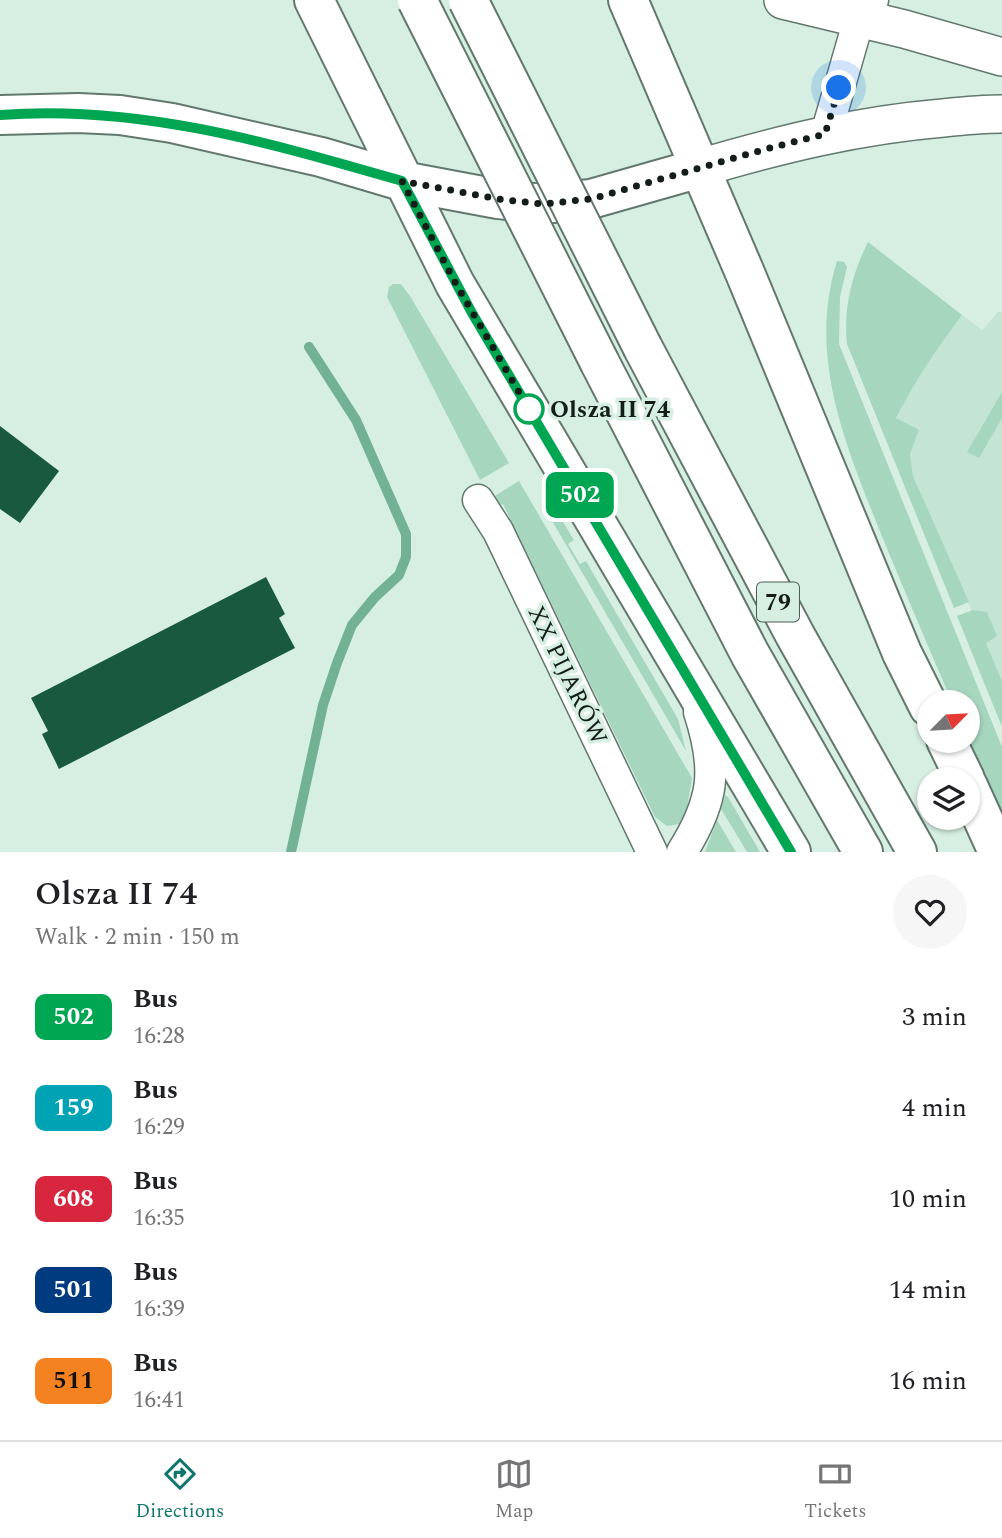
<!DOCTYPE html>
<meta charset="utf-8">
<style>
:root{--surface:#fff;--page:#f6f6f6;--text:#202124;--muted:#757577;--line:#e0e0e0;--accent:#0f766e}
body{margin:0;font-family:Spectral,serif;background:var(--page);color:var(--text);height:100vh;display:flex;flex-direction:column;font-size:26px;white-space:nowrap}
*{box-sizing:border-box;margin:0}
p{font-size:23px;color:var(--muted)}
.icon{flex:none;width:38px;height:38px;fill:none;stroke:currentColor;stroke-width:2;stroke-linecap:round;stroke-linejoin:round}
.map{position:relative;height:852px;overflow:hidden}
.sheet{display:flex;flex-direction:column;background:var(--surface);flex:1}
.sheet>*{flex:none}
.badge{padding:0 14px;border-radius:10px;font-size:24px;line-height:46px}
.needle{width:46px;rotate:66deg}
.controls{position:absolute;left:917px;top:690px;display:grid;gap:14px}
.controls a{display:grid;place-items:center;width:63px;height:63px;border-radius:50%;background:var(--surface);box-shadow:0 2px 5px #0004;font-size:35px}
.you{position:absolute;width:35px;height:35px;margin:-18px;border:5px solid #fff;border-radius:50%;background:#1a73e8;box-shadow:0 0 0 10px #1a73e833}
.map>.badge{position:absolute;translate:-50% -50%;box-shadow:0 0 0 4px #fff}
.round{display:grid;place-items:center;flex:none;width:74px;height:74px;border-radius:37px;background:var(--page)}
.head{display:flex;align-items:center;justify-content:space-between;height:119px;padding:0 35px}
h1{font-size:33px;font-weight:600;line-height:52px}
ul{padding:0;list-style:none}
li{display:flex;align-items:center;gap:21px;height:91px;padding:0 35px}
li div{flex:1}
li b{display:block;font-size:26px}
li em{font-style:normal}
li .badge{min-width:77px;font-weight:700;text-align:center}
.tab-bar{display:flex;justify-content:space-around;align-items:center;height:98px;border-top:2px solid var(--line);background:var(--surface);font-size:19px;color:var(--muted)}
.tab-bar a{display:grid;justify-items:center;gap:4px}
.tab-bar .active{color:var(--accent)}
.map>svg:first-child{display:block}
.built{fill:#c4e5d4}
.green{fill:#a7d6be}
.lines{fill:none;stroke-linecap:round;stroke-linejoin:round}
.stream{stroke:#73b194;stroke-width:10}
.building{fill:#18593f}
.minor-casing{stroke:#62786d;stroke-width:33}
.tertiary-casing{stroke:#62786d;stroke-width:40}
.secondary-casing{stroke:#62786d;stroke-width:42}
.primary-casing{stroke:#62786d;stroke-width:42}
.minor{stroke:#fff;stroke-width:30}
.tertiary{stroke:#fff;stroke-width:37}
.secondary{stroke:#fff;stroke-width:38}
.primary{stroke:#fff;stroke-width:38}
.primary-bridge-casing{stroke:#62786d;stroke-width:42;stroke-linecap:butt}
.primary-bridge{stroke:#fff;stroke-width:38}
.line-casing{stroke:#fff;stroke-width:16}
.line{stroke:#00a651;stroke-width:10}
.walk{stroke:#141d18;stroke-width:7;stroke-dasharray:0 12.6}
.stop-dot{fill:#fff;stroke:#00a651;stroke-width:3.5}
.labels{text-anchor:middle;stroke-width:7;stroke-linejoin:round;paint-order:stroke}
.shield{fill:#d6efe2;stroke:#4e5c55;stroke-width:2}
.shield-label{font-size:23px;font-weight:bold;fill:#141d18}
.stop-label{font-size:24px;font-weight:bold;fill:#141d18;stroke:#d6efe2;text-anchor:start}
.street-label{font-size:24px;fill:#141d18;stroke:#d6efe2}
</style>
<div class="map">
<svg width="1002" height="852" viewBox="0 0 1002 852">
<rect width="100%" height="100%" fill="#d6efe2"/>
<path class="built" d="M 998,312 L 1002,312 L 1002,681 L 913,476 L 910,454 L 896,418 L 915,382 L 937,347 L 962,315 L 982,330 Z"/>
<path class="green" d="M 868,242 L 962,315 C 937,348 915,381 896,418 L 919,430 L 910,454 L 913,476 L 969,602 L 954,608 L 847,344 C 843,308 852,274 868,242 Z
M 837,261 L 844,262 L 847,267 L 840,297 L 839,344 L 1002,747 L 1002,814 L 968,739 L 968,702 L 952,702 C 928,646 904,590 881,534 C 846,446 807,357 837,261 Z
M 393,284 L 401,284 L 410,296 L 509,463 L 480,480 L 387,297 L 389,287 Z
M 1002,392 L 1002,418 L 979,458 L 967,452 Z
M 519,481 L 692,778 L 687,808 L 679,824 L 667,826 L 655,817 L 503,504 L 495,508 L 490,499 Z
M 548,497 L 574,540 L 568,544 L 580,564 L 586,561 L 678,719 L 686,751 L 544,507 Z
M 973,610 L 987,612 L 997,636 L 986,643 L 1002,681 L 1002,727 L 957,616 Z
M 725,795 L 728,797 L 760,852 L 747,852 L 721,809 Z
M 717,820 L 736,852 L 705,852 Z"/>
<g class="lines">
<path class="stream" d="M 291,852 L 323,705 L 337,663 L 352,625 L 375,597 L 399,575 L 406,557 L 406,534 L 356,420 L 309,347"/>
</g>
<path class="building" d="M 0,426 L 59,471 L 20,523 L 0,509 Z
M 266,577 L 285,614 L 279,618 L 295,648 L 59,769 L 42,734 L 48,731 L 31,698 Z"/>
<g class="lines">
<defs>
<path id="minor" d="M 826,134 L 859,19 L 873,0
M 478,500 L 498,531 L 652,852
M 682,852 C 714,801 718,770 699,712"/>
<path id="tertiary" d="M 783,0 L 904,29 L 1002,57
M 700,168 C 781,144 859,125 943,118 C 962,116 982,114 1002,114"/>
<path id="secondary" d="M 314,0 L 455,284 L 791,852
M 628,0 L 745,273 L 902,653 L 929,707
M 0,115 L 78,113 L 120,115 L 172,123 L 321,157 L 402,181 L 498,199 L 543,204 L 591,199 L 700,168
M 946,740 L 965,779
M 968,786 L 998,852"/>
<path id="primary" d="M 643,348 L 795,635 L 917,852
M 600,363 L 750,654 L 863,852"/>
</defs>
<use href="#minor" class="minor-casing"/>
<use href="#tertiary" class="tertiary-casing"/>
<use href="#secondary" class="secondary-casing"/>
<use href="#primary" class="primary-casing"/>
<use href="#minor" class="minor"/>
<use href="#tertiary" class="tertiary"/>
<use href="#secondary" class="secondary"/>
<use href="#primary" class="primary"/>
<defs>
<path id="primary-bridge" d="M 417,0 L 600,363
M 468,0 L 643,348"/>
</defs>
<use href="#primary-bridge" class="primary-bridge-casing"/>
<use href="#primary-bridge" class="primary-bridge"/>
</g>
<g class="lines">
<defs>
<path id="line" d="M 0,115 C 139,104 270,143 402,181 L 472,313 L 791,852"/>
</defs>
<use href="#line" class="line-casing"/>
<use href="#line" class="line"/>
<path class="walk" d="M 529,409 L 530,411 L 456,284 L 402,181 L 498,199 L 542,204 L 591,199 L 766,149 L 825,134 L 839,88"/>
</g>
<circle class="stop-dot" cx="529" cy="409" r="14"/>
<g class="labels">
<rect class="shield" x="757" y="582.5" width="42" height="39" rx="5"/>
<g class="shield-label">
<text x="778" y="610">79</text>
</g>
<g class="stop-label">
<text x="550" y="417">Olsza II 74</text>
</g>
<g class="street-label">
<text transform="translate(568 675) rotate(64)" y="8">XX PIJARÓW</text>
</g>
</g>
</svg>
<div class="controls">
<a><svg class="needle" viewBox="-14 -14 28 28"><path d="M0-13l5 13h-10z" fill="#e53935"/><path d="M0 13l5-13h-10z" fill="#757577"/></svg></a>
<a><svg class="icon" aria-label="layers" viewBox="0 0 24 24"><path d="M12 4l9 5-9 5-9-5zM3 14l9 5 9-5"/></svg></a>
</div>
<div class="you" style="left:839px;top:88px"></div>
<b class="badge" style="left:580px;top:495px;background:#00a651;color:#fff">502</b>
</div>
<section class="sheet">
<div class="head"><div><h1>Olsza II 74</h1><p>Walk · 2 min · 150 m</p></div><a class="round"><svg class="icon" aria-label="heart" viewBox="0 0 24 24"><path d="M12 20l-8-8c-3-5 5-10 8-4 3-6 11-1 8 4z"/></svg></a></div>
<ul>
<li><span class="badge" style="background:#00a651;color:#fff">502</span><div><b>Bus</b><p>16:28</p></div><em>3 min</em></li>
<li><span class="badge" style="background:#00a3b4;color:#fff">159</span><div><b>Bus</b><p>16:29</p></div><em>4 min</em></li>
<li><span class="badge" style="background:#d7263d;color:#fff">608</span><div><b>Bus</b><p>16:35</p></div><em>10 min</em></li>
<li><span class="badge" style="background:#003b80;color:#fff">501</span><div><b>Bus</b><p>16:39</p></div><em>14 min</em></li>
<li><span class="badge" style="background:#f58220;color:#111">511</span><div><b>Bus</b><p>16:41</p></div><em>16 min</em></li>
</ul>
</section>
<nav class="tab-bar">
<a class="active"><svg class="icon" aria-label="directions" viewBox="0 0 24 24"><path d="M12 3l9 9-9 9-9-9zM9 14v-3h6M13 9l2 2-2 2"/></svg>Directions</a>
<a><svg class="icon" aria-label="map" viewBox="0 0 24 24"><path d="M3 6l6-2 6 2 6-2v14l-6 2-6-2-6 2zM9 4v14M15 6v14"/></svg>Map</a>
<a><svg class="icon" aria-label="tickets" viewBox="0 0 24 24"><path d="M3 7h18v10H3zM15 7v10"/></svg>Tickets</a>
</nav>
